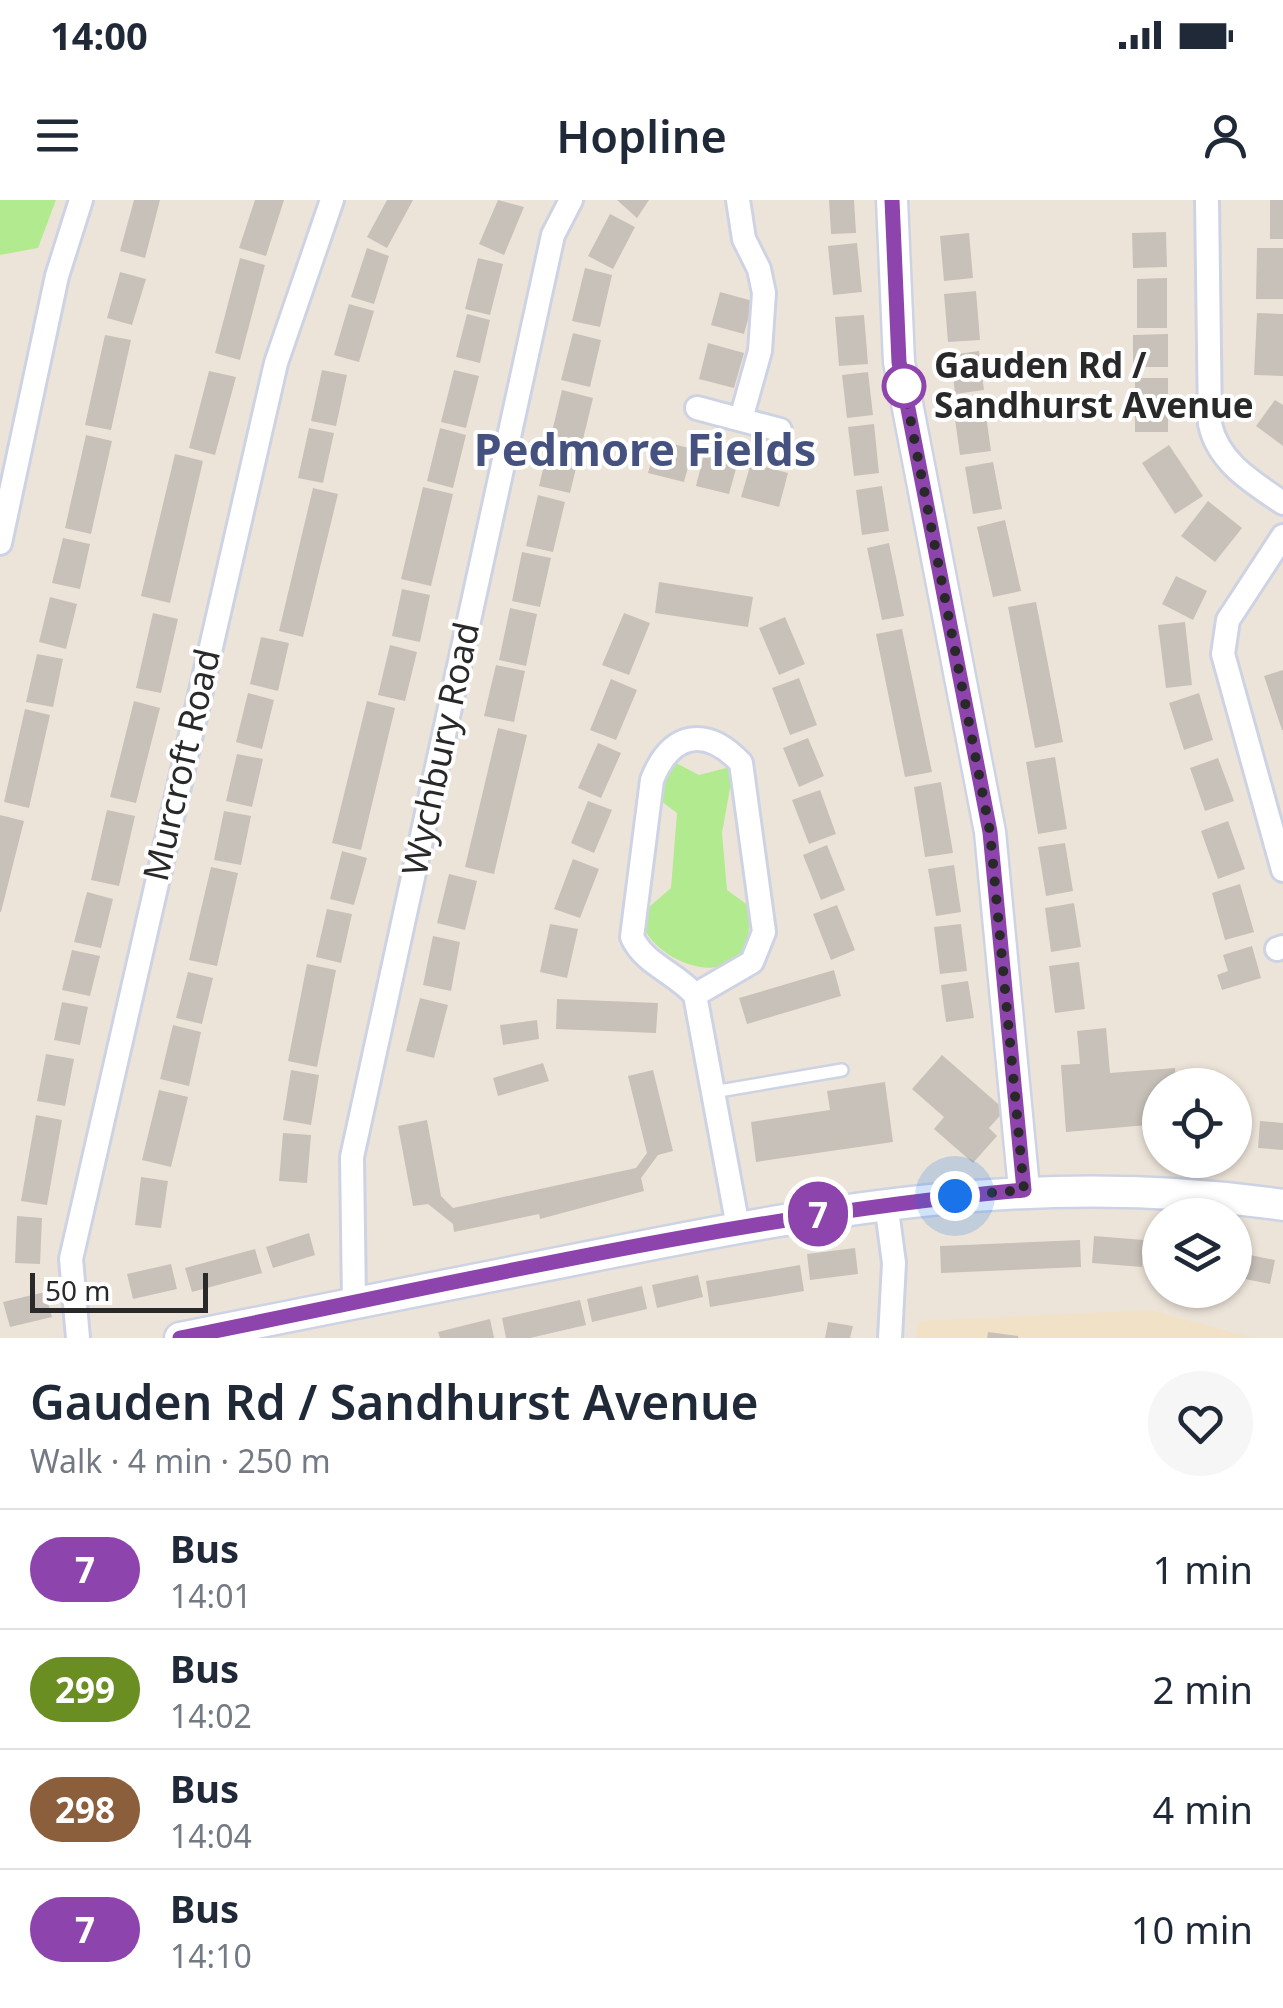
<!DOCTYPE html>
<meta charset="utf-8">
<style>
:root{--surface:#fff;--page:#f6f6f7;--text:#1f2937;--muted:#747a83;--line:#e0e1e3}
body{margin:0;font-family:"Noto Sans",sans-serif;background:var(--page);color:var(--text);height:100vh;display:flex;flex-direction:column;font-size:38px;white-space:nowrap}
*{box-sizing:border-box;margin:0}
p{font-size:32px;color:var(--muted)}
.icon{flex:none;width:55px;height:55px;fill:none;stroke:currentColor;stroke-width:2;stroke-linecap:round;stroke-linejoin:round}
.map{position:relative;height:1138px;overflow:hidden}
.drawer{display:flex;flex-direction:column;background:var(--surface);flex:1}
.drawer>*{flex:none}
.badge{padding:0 20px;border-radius:32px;font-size:35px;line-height:65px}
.tools{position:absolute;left:1142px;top:868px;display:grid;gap:20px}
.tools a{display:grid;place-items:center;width:110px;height:110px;border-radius:50%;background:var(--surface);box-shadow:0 2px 8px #0004;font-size:50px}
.scale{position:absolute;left:30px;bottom:25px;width:178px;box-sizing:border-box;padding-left:10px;border:5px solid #292929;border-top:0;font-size:28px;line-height:35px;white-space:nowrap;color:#292929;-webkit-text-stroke:8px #fff;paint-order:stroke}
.you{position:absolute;width:50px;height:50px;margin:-25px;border:8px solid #fff;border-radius:50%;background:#1a73e8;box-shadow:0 0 0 15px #1a73e833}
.map>.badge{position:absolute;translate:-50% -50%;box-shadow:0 0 0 5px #fff}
.round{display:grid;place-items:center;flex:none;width:105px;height:105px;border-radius:52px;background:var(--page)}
.headline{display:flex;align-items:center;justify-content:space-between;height:170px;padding:0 30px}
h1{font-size:48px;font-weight:600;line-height:75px}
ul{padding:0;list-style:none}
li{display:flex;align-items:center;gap:30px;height:120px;padding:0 30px;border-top:2px solid var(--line)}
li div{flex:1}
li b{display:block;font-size:38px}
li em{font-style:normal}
li .badge{min-width:110px;font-weight:700;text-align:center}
.status{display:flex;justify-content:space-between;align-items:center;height:70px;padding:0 50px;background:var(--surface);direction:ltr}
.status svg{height:28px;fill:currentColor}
header{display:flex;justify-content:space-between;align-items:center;height:130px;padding:0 30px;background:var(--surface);font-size:45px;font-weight:600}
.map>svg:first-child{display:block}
.education{fill:#f1e2c7}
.green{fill:#b2ea8f}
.building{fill:#c8c1b9}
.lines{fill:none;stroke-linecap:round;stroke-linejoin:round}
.service-casing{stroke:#ced3e4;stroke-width:16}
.minor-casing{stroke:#ced3e4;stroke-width:28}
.tertiary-casing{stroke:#ced3e4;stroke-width:35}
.service{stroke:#fff;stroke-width:11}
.minor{stroke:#fff;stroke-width:22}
.tertiary{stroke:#fff;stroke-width:30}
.line-casing{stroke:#fff;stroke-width:22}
.line{stroke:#8e44ad;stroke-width:15}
.walk{stroke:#292929;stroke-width:10;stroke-dasharray:0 18}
.stop-dot{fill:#fff;stroke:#8e44ad;stroke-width:5}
.labels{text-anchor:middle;stroke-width:8;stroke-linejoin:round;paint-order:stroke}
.stop-label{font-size:35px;font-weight:bold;fill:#292929;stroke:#fff;text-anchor:start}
.street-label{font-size:35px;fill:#292929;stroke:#fff}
.district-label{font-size:45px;font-weight:bold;fill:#45517f;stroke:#fff}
</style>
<div class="status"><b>14:00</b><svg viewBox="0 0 49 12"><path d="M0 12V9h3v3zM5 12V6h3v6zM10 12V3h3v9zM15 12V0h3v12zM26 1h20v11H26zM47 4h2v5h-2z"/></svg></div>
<header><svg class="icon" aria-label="menu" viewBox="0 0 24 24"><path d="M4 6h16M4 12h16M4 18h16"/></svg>Hopline<svg class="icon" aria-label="person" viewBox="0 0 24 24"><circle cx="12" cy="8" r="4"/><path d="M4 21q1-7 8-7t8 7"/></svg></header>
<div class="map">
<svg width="1283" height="1138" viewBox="0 0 1283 1138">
<rect width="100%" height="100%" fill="#ede4d9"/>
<path class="education" d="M 1151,1110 L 1254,1138 L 916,1138 L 918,1121 Z"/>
<path class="green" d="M 0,0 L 56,0 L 38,48 L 0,55 Z
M 674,562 L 699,575 L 734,566 L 722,633 L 727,690 L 749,706 C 749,718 750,737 745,747 C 722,790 654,758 642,724 L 649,707 L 671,688 L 677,613 L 657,598 Z"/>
<path class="building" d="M 134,0 L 160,0 L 145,58 L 120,51 Z
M 255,0 L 284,0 L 266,56 L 239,48 Z
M 387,0 L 413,0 L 387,48 L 367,37 Z
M 498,0 L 524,7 L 504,55 L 479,44 Z
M 617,0 L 649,0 L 637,18 Z
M 829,0 L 854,0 L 856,33 L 831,34 Z
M 1270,0 L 1283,0 L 1283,39 L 1270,39 Z
M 610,14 L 635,27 L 613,69 L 588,56 Z
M 1166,32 L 1167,67 L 1133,68 L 1132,33 Z
M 969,33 L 973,78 L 944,81 L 940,36 Z
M 857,43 L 862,92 L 833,95 L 828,46 Z
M 367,48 L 389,56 L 374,104 L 351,97 Z
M 1257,48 L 1283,48 L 1283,99 L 1256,99 Z
M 240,58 L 265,65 L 240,160 L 215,153 Z
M 478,58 L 503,64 L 490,115 L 465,109 Z
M 585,68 L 612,75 L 600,127 L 572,121 Z
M 120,72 L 146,79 L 132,125 L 107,118 Z
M 1167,78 L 1167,128 L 1137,128 L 1137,79 Z
M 976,91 L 980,140 L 948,142 L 944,94 Z
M 720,92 L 753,101 L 744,134 L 711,125 Z
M 349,104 L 374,111 L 359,162 L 334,155 Z
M 1257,113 L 1283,114 L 1283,176 L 1254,175 Z
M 467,114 L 490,120 L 480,163 L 456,157 Z
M 864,115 L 868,164 L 839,166 L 835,117 Z
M 573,133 L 601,140 L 590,187 L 561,180 Z
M 1168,134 L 1168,167 L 1133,167 L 1133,135 Z
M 105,135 L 131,140 L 111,230 L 85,225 Z
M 708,143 L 744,153 L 734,188 L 699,179 Z
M 979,151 L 984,190 L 955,194 L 951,155 Z
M 322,170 L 347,175 L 336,226 L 311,221 Z
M 454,170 L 479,176 L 466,228 L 441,222 Z
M 209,171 L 236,177 L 215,255 L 189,248 Z
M 868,172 L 873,215 L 847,218 L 842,175 Z
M 1135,178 L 1168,178 L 1168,232 L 1135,232 Z
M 562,190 L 593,198 L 570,293 L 539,286 Z
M 1275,200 L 1283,205 L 1283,246 L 1256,226 Z
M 984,201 L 991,251 L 960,255 L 953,205 Z
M 874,224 L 879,273 L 854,276 L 848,227 Z
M 309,228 L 334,233 L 323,283 L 298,278 Z
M 440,228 L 466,235 L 453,288 L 427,281 Z
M 86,235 L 112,241 L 91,334 L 65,328 Z
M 657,240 L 693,249 L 684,282 L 648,273 Z
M 1169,245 L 1203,296 L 1175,314 L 1142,263 Z
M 705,250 L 739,258 L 729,294 L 696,286 Z
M 175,254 L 203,261 L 170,403 L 141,396 Z
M 993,262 L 1002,309 L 973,314 L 965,267 Z
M 751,263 L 788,273 L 779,307 L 741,297 Z
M 882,286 L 889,331 L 862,335 L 856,290 Z
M 423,287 L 453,294 L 431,386 L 401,379 Z
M 313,288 L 338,294 L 303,437 L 279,431 Z
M 538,295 L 565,302 L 553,352 L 526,346 Z
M 1208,301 L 1242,328 L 1215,362 L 1181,336 Z
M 1005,320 L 1021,391 L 993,397 L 977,327 Z
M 63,338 L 90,344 L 80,389 L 52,383 Z
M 889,343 L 904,416 L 882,420 L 867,348 Z
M 522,352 L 551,358 L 540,407 L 512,401 Z
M 1176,376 L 1207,391 L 1193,420 L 1162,404 Z
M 659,382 L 753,397 L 748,427 L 655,413 Z
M 402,389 L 430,395 L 420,442 L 392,436 Z
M 50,397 L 77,404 L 66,449 L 39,442 Z
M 1036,402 L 1063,542 L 1035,548 L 1008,407 Z
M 510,408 L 537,414 L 526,466 L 499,460 Z
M 153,413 L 178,419 L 161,493 L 136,488 Z
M 624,413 L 650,423 L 629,475 L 602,465 Z
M 785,417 L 805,464 L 779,475 L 759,428 Z
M 1185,422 L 1192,485 L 1166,488 L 1158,425 Z
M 902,429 L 932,572 L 905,577 L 876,434 Z
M 261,437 L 289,443 L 278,491 L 250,484 Z
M 390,445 L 417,452 L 405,501 L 378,495 Z
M 37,454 L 63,459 L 53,507 L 26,502 Z
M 496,465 L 525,471 L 514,522 L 484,516 Z
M 1283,470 L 1283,530 L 1282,530 L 1264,476 Z
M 799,478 L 817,525 L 790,535 L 772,488 Z
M 611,479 L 637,490 L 616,540 L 590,530 Z
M 248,493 L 274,500 L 262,549 L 236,542 Z
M 1199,493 L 1213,540 L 1184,550 L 1169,503 Z
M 134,501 L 160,508 L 136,603 L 110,597 Z
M 367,501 L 395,508 L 361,650 L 332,643 Z
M 25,509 L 50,515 L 29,608 L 4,602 Z
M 498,528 L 527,535 L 494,674 L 465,667 Z
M 808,538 L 824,576 L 799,587 L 783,548 Z
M 598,543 L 621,553 L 601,598 L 578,588 Z
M 237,554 L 263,559 L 252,607 L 226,601 Z
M 1055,557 L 1067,629 L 1038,634 L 1026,562 Z
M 1218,558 L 1234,601 L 1205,611 L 1190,568 Z
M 941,582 L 953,653 L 925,657 L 914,587 Z
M 820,590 L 836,634 L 809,644 L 792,600 Z
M 588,601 L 612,610 L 594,653 L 571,643 Z
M 107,610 L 135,616 L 119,686 L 91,680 Z
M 224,611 L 251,616 L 241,665 L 214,660 Z
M 0,615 L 24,621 L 1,712 L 0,712 Z
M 1228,621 L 1245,669 L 1218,679 L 1201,631 Z
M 1065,643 L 1073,691 L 1046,696 L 1038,647 Z
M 827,645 L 845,690 L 821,700 L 803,655 Z
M 342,651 L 367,658 L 354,705 L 330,699 Z
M 573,659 L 599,669 L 580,718 L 554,709 Z
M 954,665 L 961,712 L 936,716 L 928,669 Z
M 211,667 L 238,673 L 217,766 L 189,760 Z
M 449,674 L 477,681 L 465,730 L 437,723 Z
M 1240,684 L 1254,732 L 1225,740 L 1212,693 Z
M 87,692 L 113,699 L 101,748 L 74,742 Z
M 1074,703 L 1081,747 L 1051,752 L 1045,708 Z
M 837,705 L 855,750 L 831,760 L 813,714 Z
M 327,709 L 352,714 L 341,763 L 316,757 Z
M 550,724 L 578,729 L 567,778 L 540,772 Z
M 961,724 L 967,771 L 940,774 L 934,727 Z
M 433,736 L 460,742 L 451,791 L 423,785 Z
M 1252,746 L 1261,778 L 1222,790 L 1217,775 L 1228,771 L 1223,755 Z
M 72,750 L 100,756 L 90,796 L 62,790 Z
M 1079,762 L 1085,809 L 1055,813 L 1049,766 Z
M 307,764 L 336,770 L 317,867 L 288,861 Z
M 834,770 L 841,796 L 747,824 L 739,798 Z
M 188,772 L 213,778 L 202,824 L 176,818 Z
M 968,781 L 974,818 L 946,822 L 941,785 Z
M 420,798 L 448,805 L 434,858 L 406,851 Z
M 557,799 L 658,803 L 656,833 L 556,829 Z
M 62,802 L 88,807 L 80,845 L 54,840 Z
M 537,820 L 539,839 L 503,845 L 500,825 Z
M 173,825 L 201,832 L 189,886 L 160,879 Z
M 1106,828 L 1110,873 L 1175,868 L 1176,885 L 1160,885 L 1160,924 L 1066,932 L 1061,865 L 1080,864 L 1077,831 Z
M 46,854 L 74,859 L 65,906 L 37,901 Z
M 942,855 L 1005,910 L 989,928 L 997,936 L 973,963 L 934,929 L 944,917 L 912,889 Z
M 543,863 L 549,881 L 498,896 L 493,878 Z
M 291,870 L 319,875 L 311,925 L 283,920 Z
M 653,870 L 673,951 L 658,955 L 641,978 L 644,991 L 540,1019 L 539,1014 L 454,1032 L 453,1024 L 428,1004 L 413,1006 L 398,926 L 427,920 L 441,996 L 453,1008 L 636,968 L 647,953 L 628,876 Z
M 885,882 L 893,942 L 756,962 L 751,922 L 830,910 L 827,891 Z
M 159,890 L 188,897 L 171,967 L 142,960 Z
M 36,915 L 62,920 L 47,1005 L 21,1001 Z
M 1260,921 L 1283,923 L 1283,950 L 1258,948 Z
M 283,933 L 311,935 L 307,983 L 279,981 Z
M 141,977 L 168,981 L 161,1028 L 135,1025 Z
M 17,1016 L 42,1018 L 40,1064 L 15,1063 Z
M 309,1033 L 315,1055 L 273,1068 L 266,1047 Z
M 1094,1036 L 1144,1040 L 1142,1067 L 1092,1063 Z
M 1080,1040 L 1081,1067 L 941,1073 L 940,1046 Z
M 1155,1043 L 1160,1044 L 1160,1068 L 1151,1067 Z
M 855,1048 L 858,1074 L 810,1080 L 807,1054 Z
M 255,1049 L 262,1073 L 192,1092 L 185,1068 Z
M 1235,1052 L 1275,1060 L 1270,1084 L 1235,1077 Z
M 171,1064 L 177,1089 L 133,1099 L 127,1074 Z
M 800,1065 L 804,1091 L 710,1107 L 706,1081 Z
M 698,1075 L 703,1097 L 657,1108 L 652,1085 Z
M 642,1086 L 647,1109 L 592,1122 L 587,1099 Z
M 45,1092 L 52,1117 L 10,1127 L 3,1102 Z
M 580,1100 L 586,1125 L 530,1138 L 506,1138 L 502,1118 Z
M 490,1119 L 494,1138 L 440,1138 L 438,1132 Z
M 828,1122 L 853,1126 L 850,1138 L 825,1138 Z
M 988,1132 L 1018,1136 L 1018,1138 L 987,1138 Z"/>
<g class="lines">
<defs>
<path id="service" d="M 713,892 L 842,870"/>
<path id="minor" d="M 738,0 L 744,39 L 759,69 L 764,93 L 760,151 L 741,219
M 1207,0 L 1210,224 C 1218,262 1252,282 1283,303
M 697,208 L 780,230
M 1283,336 L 1228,420 L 1223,454 L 1283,670
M 0,343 L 57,76 L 81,0
M 1277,749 L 1283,747
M 695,795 L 752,762 L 764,732 L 741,563 C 706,526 671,532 652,580 L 632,737 C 645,765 675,772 695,795 L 738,1027
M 886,1003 L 894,1063 L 890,1138
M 354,1103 L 352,957 L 553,35 L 571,0
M 78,1138 L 71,1059 L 276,163 L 332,0"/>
<path id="tertiary" d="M 892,0 L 899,162 L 990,632 L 1024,989
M 180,1138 C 314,1111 448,1084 583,1058 C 821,1010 1039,969 1283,1005"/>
</defs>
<use href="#service" class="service-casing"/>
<use href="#minor" class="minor-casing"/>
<use href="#tertiary" class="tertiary-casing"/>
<use href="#service" class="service"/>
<use href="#minor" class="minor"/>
<use href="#tertiary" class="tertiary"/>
</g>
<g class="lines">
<defs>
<path id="line" d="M 180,1138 C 460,1082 739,1016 1024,990 L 990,632 L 899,162 L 892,0"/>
</defs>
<use href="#line" class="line-casing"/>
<use href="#line" class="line"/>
<path class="walk" d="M 904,186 L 990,632 L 1024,990 L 955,996"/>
</g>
<circle class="stop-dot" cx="904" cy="186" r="20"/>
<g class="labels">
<g class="stop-label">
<text x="934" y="178">Gauden Rd /<tspan x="934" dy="40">Sandhurst Avenue</tspan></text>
</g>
<g class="street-label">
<text transform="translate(441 549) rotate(-78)" y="12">Wychbury Road</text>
<text transform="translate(182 565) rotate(-77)" y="12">Murcroft Road</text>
</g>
<g class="district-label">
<text x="645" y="266">Pedmore Fields</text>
</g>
</g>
</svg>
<div class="tools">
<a><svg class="icon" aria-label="locate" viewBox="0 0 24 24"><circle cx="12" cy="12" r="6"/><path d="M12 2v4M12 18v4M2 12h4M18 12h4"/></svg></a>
<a><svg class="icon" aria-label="layers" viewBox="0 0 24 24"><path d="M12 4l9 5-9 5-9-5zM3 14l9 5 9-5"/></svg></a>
</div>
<div class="scale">50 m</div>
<div class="you" style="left:955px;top:996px"></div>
<b class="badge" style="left:818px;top:1014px;background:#8e44ad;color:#fff">7</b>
</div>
<section class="drawer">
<div class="headline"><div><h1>Gauden Rd / Sandhurst Avenue</h1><p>Walk · 4 min · 250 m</p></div><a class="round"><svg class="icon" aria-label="heart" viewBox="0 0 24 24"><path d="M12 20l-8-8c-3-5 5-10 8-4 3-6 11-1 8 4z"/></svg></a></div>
<ul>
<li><span class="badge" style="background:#8e44ad;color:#fff">7</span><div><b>Bus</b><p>14:01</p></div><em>1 min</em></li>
<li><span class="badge" style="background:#6b8e23;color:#fff">299</span><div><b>Bus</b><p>14:02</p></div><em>2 min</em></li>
<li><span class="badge" style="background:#8b5e3c;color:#fff">298</span><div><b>Bus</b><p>14:04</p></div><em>4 min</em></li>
<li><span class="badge" style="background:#8e44ad;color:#fff">7</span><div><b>Bus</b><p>14:10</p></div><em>10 min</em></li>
</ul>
</section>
